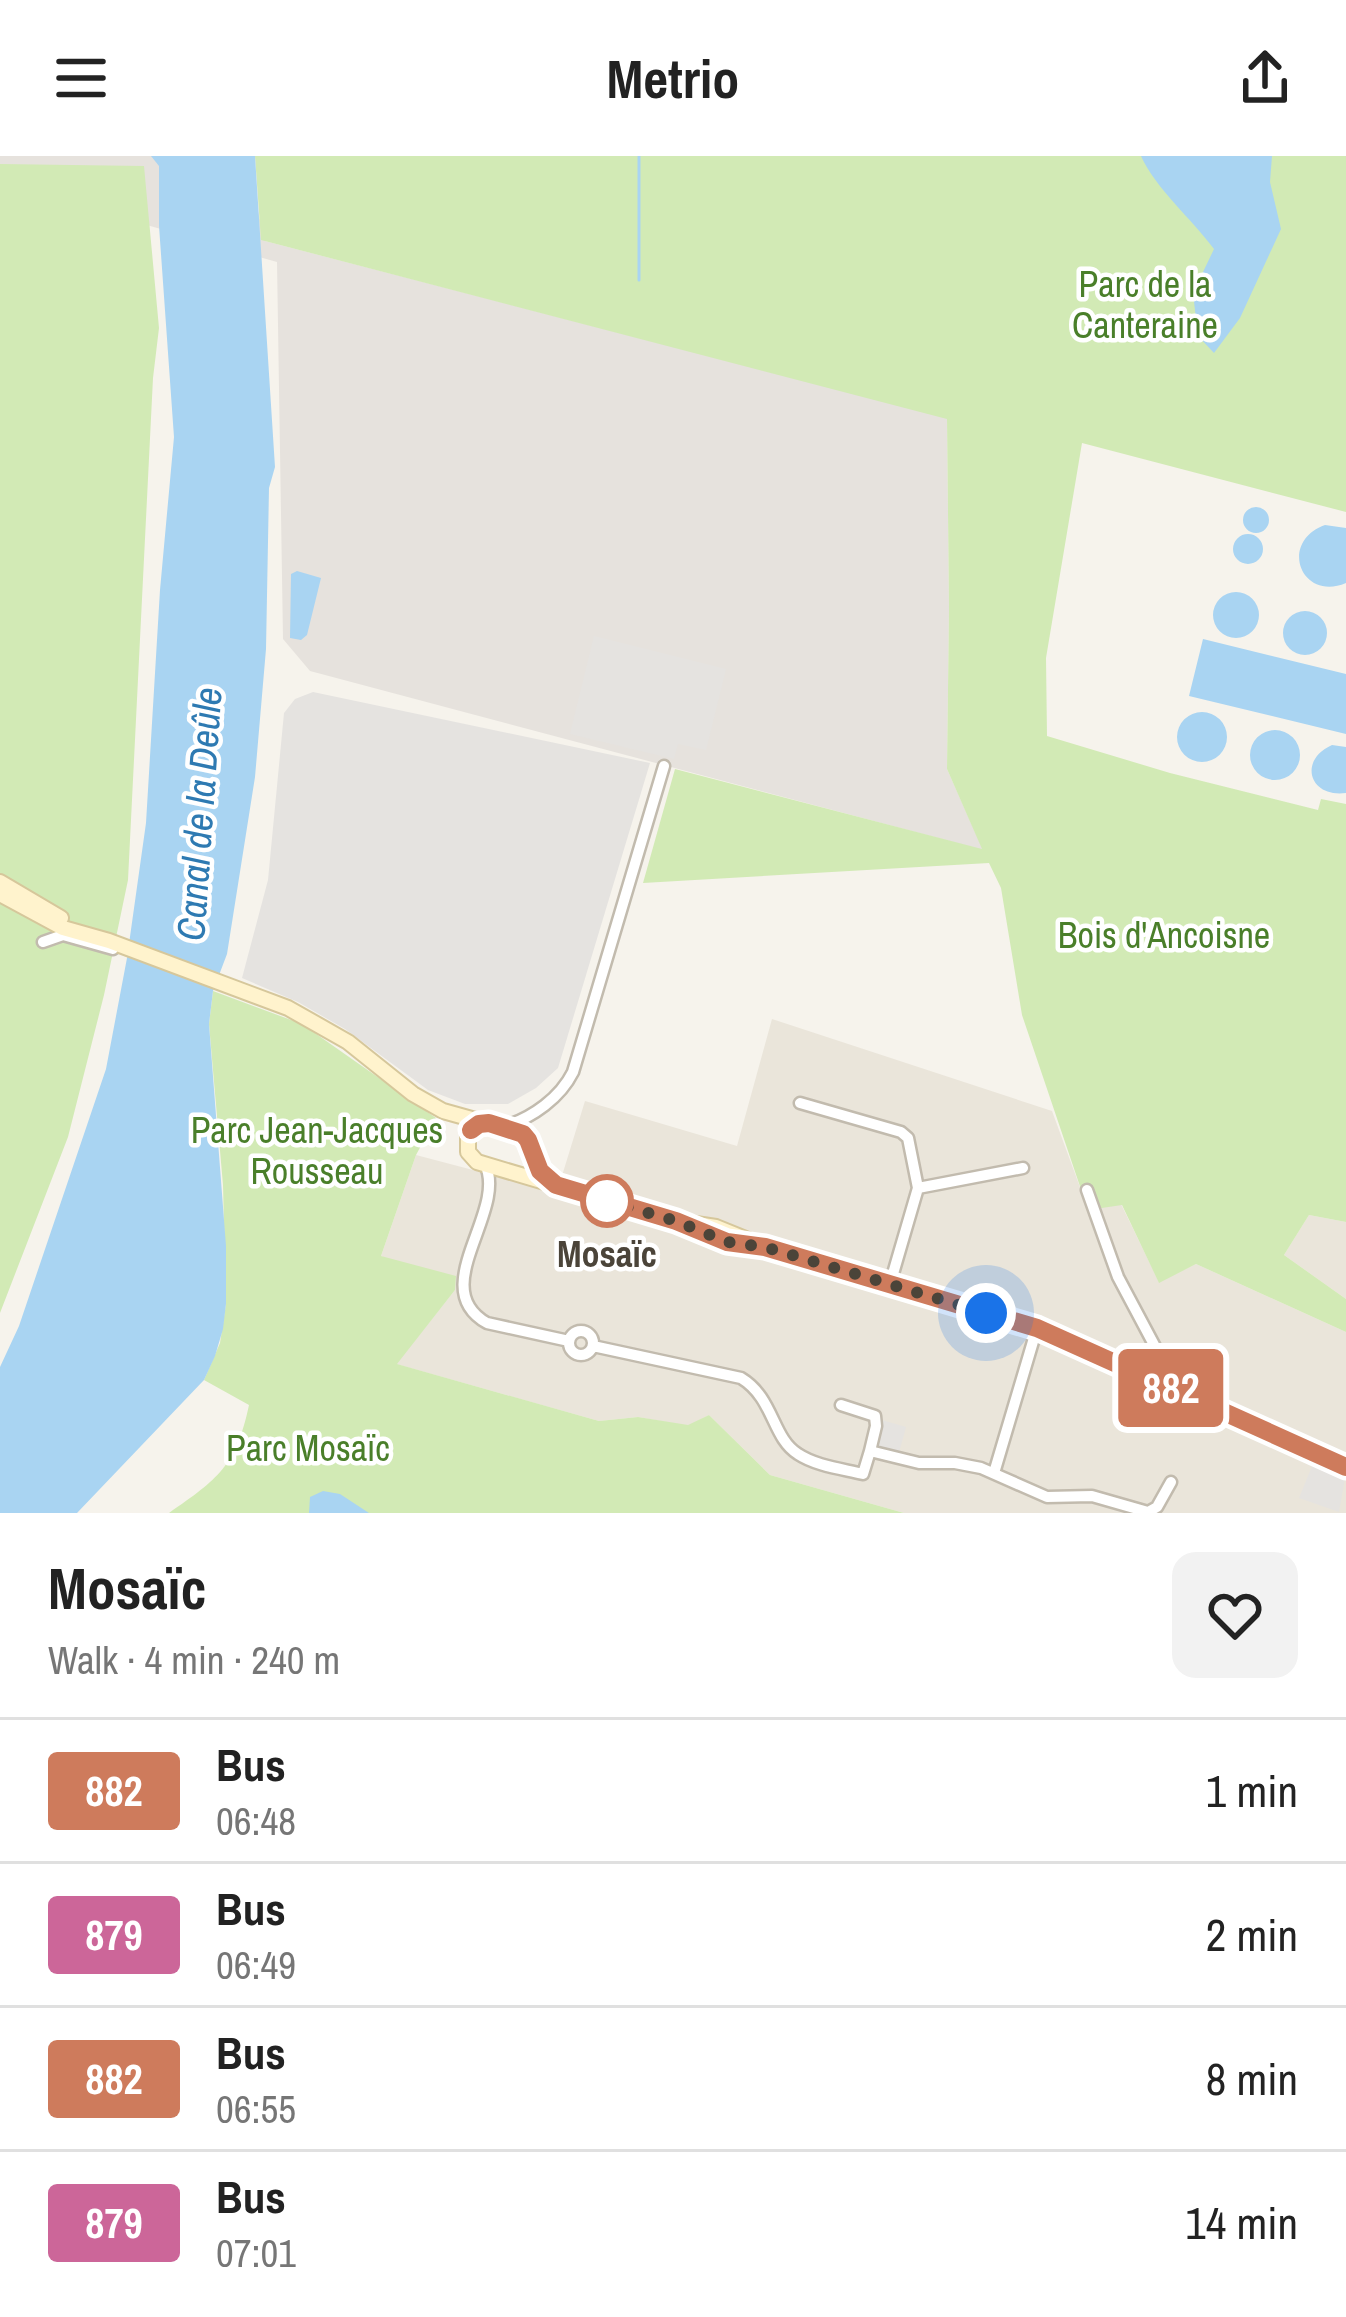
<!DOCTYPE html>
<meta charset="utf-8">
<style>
:root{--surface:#fff;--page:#f2f2f2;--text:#222;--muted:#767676;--line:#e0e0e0}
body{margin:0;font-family:"Archivo Narrow",sans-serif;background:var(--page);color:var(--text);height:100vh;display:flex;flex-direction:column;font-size:45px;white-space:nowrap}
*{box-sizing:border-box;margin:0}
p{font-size:39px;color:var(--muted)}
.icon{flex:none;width:66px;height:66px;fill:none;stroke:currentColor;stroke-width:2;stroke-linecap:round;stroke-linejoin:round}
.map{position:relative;height:1357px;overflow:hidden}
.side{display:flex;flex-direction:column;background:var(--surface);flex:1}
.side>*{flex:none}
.badge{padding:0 24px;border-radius:9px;font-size:42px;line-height:78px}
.you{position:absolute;width:60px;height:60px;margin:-30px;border:9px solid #fff;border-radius:50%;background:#1a73e8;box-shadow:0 0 0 18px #1a73e833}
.map>.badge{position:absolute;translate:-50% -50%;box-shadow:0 0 0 6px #fff}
.round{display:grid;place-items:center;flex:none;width:126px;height:126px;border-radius:24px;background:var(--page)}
.summary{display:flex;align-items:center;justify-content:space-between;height:204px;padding:0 48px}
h1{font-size:57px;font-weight:800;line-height:90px}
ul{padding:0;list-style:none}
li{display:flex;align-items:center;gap:36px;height:144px;padding:0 48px;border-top:3px solid var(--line)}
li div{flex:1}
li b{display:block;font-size:45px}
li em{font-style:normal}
li .badge{min-width:132px;font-weight:700;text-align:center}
header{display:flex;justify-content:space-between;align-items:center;height:156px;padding:0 48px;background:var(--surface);font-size:54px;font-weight:800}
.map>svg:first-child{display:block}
.residential{fill:#eae5da}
.industrial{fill:#e6e2dd}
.green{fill:#d2eab5}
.parking{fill:#e5e3e0}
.water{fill:#a9d4f2}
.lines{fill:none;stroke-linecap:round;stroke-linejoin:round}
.stream{stroke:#a9d4f2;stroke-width:3}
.street-casing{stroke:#c2bbae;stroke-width:15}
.secondary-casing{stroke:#d6c79b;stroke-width:18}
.street{stroke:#fff;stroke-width:10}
.secondary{stroke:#fff3cd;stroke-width:14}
.line-casing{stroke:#fff;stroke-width:27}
.line{stroke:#ce7b5c;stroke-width:18}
.walk{stroke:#4b4439;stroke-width:12;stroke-dasharray:0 21.6}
.stop-dot{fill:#fff;stroke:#ce7b5c;stroke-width:6}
.labels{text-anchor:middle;stroke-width:9;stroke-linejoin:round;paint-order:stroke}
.park-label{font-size:36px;fill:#4a7f2a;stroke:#fff}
.stop-label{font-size:36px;font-weight:bold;fill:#4b4439;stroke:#fff}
.water-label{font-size:39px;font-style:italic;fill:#2e7ab2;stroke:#fff}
</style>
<header><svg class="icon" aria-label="menu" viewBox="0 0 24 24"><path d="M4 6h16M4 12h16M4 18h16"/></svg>Metrio<svg class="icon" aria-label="share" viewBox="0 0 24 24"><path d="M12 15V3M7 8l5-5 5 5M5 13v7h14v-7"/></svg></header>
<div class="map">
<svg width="1346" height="1357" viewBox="0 0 1346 1357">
<rect width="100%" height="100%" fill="#f6f3ec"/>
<path class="residential" d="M 772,863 L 1052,955 L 1088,1053 L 1121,1048 L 1159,1126 L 1196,1108 L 1346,1176 L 1346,1357 L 904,1357 L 770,1319 L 709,1259 L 688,1270 L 638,1261 L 599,1265 L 396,1208 L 455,1134 L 381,1100 L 416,999 L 557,1036 L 585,945 L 737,990 Z
M 1309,1059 L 1346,1066 L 1346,1143 L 1284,1099 Z"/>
<path class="industrial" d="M 0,0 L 245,0 L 265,85 L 947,262 L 949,452 L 947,613 L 983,694 L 310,515 L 283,483 L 277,106 L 101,56 L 0,53 Z"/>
<path class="green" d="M 255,0 L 1346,0 L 1346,356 L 1082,287 L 1046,502 L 1047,580 L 1170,617 L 1318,654 L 1321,643 L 1346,648 L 1346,1066 L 1309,1059 L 1284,1099 L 1346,1143 L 1346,1176 L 1196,1108 L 1159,1127 L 1122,1049 L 1088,1054 L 1022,859 L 1001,732 L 989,707 L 643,727 L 675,613 L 982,693 L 947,613 L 949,452 L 947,263 L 261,84 Z
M 0,8 L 144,10 L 159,172 L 153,222 L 128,724 L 104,839 L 68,981 L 0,1157 Z
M 213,835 L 302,868 L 436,962 L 416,999 L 381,1100 L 456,1120 L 455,1134 L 397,1208 L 599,1265 L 638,1261 L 688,1269 L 709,1259 L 770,1319 L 904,1357 L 169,1357 C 218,1323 236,1310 249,1249 L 204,1224 L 220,1187 L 226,1148 L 223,1029 L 209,868 Z"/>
<path class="parking" d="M 594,480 L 726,513 L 706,594 L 678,588 L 674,603 L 570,578 Z
M 313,536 L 650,607 L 558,912 L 536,932 L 508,948 L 465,948 L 428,934 L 345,873 L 298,846 L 242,822 L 268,724 L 284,557 L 295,543 Z
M 882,1264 L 906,1271 L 898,1300 L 874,1293 Z
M 1315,1303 L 1346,1316 L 1339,1356 L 1299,1342 Z"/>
<path class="water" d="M 151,0 L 255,0 L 275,311 L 269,332 L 266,493 L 255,621 L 227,798 L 213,835 L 209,868 L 226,1090 L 226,1148 L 223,1173 L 215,1200 L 204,1224 L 77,1357 L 0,1357 L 0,1211 L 19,1170 L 106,913 L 127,802 L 146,667 L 160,434 L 174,281 L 159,70 L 159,10 Z
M 1141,0 L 1272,0 L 1270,26 L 1281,73 L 1240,162 L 1214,197 L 1198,180 L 1193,137 L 1214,93 C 1191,62 1156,33 1141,0 Z
M1243 364a13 13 0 1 1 26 0a13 13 0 1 1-26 0Z
M 1325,369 L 1346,372 L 1346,427 C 1301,446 1278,386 1325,369 Z
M1233 393a15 15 0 1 1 30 0a15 15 0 1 1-30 0Z
M 297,415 L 321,422 L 307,479 L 301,484 L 290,482 L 291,418 Z
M1213 459a23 23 0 1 1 46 0a23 23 0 1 1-46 0Z
M1283 477a22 22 0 1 1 44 0a22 22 0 1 1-44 0Z
M 1203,483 L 1346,518 L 1346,578 L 1189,540 Z
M1177 581a25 25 0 1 1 50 0a25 25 0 1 1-50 0Z
M1250 599a25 25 0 1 1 50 0a25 25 0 1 1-50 0Z
M 1332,589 L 1346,591 L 1346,637 C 1309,642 1298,604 1332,589 Z
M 323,1335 L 340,1338 L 369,1357 L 309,1357 L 310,1341 Z"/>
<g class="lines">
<path class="stream" d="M 639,124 L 639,0"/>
<defs>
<path id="street" d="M 43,786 L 63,779 L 113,793
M 800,947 L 901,976 L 908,982 L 918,1032 L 890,1128
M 506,970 C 533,961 560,942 573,916 L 664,610
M 485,1008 C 508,1056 425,1132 487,1167 L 569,1185
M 918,1032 L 1023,1012
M 1087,1034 L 1118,1121 L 1168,1215 L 1167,1230
M569 1187a12 12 0 1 1 24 0a12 12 0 1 1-24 0Z
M 593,1190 L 741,1222 C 774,1242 772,1282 798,1298 C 816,1310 843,1313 863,1318 L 870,1295
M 841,1249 L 875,1260 L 876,1270 L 870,1295 L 919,1307 L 955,1307 L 981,1312 L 1047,1341 L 1092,1340 L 1148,1356 L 1157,1351 L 1171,1326
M 994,1317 L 1037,1172"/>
<path id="secondary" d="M 0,726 L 61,762
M 0,738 L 63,772 L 109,785 L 288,852 L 348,886 L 413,938 L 443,955 L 486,967
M 557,1029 L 540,1015 L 528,984 L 516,975 L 489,967 L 479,967 L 468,979 L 468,996 L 477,1006 L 676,1065 L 727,1086 L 757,1091
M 676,1065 L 716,1071 L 765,1091 L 1037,1172 L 1346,1311"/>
</defs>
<use href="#street" class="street-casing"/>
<use href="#secondary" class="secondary-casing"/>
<use href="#street" class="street"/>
<use href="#secondary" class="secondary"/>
</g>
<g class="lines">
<defs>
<path id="line" d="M 471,974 L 479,968 L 489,967 L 523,978 L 528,984 L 540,1015 L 556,1029 L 676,1065 L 727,1086 L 765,1091 L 1037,1172 L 1346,1311"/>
</defs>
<use href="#line" class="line-casing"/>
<use href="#line" class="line"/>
<path class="walk" d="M 607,1045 L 676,1065 L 727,1086 L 765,1091 L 986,1157"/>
</g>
<circle class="stop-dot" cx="607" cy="1045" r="24"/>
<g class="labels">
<g class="park-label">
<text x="1145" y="141">Parc de la<tspan x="1145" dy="41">Canteraine</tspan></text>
<text x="1164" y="792">Bois d'Ancoisne</text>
<text x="317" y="987">Parc Jean-Jacques<tspan x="317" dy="41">Rousseau</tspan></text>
<text x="308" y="1305">Parc Mosaïc</text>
</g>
<g class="stop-label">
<text x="607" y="1111">Mosaïc</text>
</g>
<g class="water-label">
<text transform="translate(199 658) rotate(-86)" y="14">Canal de la Deûle</text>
</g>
</g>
</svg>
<div class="you" style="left:986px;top:1157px"></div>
<b class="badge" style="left:1171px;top:1232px;background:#ce7b5c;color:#fff">882</b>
</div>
<section class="side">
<div class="summary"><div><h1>Mosaïc</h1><p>Walk · 4 min · 240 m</p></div><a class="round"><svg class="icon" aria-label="heart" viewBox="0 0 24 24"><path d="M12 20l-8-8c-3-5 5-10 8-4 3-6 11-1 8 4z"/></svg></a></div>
<ul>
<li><span class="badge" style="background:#ce7b5c;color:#fff">882</span><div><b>Bus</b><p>06:48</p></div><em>1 min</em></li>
<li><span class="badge" style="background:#c69;color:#fff">879</span><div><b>Bus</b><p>06:49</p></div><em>2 min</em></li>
<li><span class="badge" style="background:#ce7b5c;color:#fff">882</span><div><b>Bus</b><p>06:55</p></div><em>8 min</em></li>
<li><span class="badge" style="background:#c69;color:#fff">879</span><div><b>Bus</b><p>07:01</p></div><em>14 min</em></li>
</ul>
</section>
